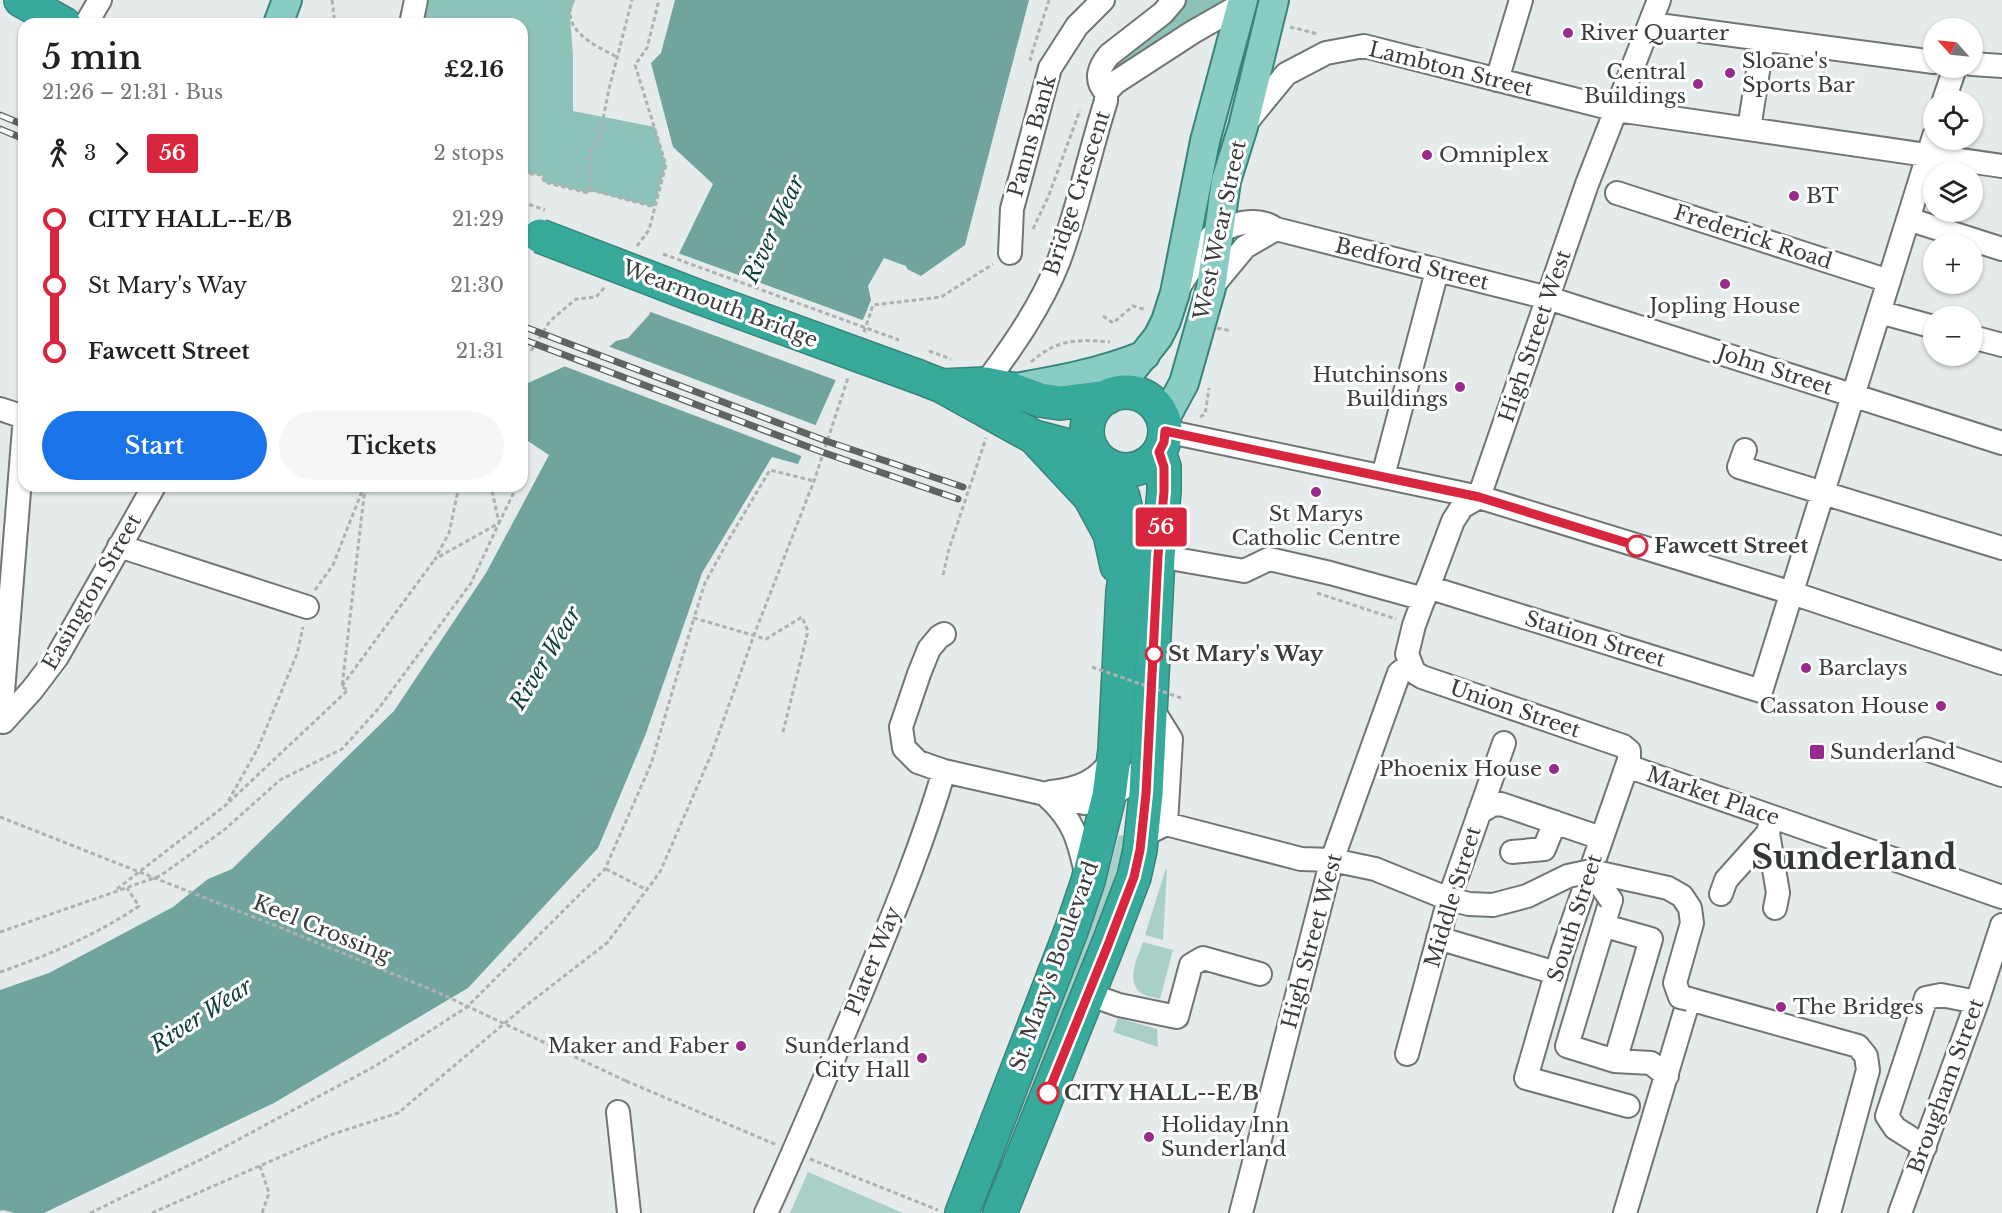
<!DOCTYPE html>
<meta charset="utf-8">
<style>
:root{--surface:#fff;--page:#f6f6f6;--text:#222;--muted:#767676;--accent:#1a73e8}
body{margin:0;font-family:"Libre Baskerville",serif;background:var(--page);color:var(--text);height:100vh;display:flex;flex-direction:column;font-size:22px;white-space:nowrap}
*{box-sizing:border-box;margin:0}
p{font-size:20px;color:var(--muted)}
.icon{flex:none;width:33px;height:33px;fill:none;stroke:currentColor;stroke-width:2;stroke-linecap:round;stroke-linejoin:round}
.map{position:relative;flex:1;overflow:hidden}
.details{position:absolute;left:18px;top:18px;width:510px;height:474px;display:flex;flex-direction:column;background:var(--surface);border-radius:18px;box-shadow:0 2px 4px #0004}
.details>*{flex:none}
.badge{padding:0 12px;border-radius:4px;font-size:21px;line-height:39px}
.needle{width:39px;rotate:297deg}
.tools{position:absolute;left:1923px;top:18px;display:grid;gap:12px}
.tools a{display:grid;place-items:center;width:60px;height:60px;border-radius:50%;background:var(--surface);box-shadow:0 2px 4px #0004;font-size:30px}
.map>.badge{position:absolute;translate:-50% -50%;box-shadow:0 0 0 3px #fff}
.legs{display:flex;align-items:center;gap:9px;height:66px;padding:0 24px;font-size:20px}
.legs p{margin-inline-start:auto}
.summary{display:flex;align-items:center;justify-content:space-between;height:102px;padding:0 24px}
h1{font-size:33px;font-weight:600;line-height:45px}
.action{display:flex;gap:12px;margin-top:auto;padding:12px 24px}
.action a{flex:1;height:69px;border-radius:36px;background:var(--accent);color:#fff;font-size:24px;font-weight:600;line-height:69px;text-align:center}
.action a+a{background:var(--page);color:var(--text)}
ul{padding:0 24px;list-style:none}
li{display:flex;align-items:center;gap:21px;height:66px;font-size:22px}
li i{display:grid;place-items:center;width:9px;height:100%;margin:0 8px;background:currentColor}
li i::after{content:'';width:15px;height:15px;margin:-8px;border:4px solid;border-radius:50%;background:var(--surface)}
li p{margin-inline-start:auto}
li:first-child i{background:linear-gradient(#0000 50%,currentColor 0)}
li:last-child i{background:linear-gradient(currentColor 50%,#0000 0)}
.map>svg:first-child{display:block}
.green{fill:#a9cfc9}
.forest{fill:#8dc2b9}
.water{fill:#70a49c}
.pier{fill:#e5ebea}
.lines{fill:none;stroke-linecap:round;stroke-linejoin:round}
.minor-casing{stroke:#717675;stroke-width:26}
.major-casing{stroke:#39847a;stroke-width:32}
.highway-casing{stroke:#39847a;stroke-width:36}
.path{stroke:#adb2b1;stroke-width:3;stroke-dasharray:4.5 3;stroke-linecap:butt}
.minor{stroke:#fff;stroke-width:22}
.major{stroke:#88ccc4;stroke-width:28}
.highway{stroke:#38aa9c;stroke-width:33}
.rail-casing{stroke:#5f6362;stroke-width:7}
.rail{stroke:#fff;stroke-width:4.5;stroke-dasharray:14;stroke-linecap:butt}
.minor-bridge-casing{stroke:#717675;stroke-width:26;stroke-linecap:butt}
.highway-bridge-casing{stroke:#39847a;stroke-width:36;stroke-linecap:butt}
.path-bridge{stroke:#adb2b1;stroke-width:3;stroke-dasharray:4.5 3;stroke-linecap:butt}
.minor-bridge{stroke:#fff;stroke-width:22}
.highway-bridge{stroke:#38aa9c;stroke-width:33}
.line-1-casing{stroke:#fff;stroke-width:14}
.line-1{stroke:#d7263d;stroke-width:9}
.poi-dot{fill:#982a8b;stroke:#fff;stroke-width:2}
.stop-1-dot{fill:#fff;stroke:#d7263d;stroke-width:3}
.labels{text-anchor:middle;stroke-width:6;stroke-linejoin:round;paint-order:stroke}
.poi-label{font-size:21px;fill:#3a3d3c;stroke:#fff;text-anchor:start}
.street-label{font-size:21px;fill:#3a3d3c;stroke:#fff}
.stop-label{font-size:21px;font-weight:bold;fill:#3a3d3c;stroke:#fff;text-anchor:start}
.water-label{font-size:22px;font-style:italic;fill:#0f403a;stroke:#fff}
.town-label{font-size:33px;font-weight:bold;fill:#313635;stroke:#fff}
</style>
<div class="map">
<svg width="2002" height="1213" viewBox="0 0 2002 1213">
<rect width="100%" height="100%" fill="#e5ebea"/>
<path class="green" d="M 1119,835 L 1127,836 L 1108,902 L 989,1206 L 981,1203 C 1009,1140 1034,1076 1058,1012 C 1081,954 1103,896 1119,835 Z
M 1166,868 L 1167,870 L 1163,940 L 1145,935 Z
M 1143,942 L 1173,950 L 1160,999 C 1154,997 1146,997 1141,993 C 1125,981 1138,956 1143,942 Z
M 1118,1018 L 1157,1029 L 1158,1047 L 1113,1032 Z
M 808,1172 L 903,1213 L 790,1213 Z"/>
<path class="forest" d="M 416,0 L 574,0 L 570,16 L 573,56 L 573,111 L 655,127 L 666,165 L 654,207 L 591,191 L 588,193 L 544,182 L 542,175 L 522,173 L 522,24 L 438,24 L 412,17 Z
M 1174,0 L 1243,0 L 1116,82 L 1099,71 Z"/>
<path class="water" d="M 675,0 L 1029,0 L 965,245 L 921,276 L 907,269 L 906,266 L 884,258 L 868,286 L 871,300 L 865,315 L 798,464 L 772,457 L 702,573 L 645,736 L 598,848 L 468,988 L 274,1103 L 44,1213 L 14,1213 L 3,1210 L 0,1211 L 0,990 L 49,973 L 173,907 L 208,879 L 232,869 L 394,711 L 486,573 L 549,455 L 522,437 L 522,392 L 528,383 L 610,346 L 616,341 L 628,338 L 649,315 L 713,184 L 673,147 L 651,63 L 661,53 Z"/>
<path class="pier" d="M 675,252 L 865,321 L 838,381 L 648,311 Z
M 605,345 L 818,426 L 804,457 L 561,365 Z"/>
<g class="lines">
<defs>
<path id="minor" d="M 86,24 L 100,0
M 411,24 L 416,0
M 1651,24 L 1934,62
M 1972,64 L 2002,66
M 1497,80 L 1521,0
M 1106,92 L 1116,82 L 1193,32 L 1242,4
M 1106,92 C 1094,80 1099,67 1109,55 L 1163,13 L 1174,0
M 1944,100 L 1955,68
M 1245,124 L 1286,74 L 1326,53 L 1364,46 L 1617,110 L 2002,166
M 1749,129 L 1763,39
M 1617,193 L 1889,281
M 1908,219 L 2002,249
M 1010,253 L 1012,209 L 1050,68 L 1077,26 L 1103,0
M 1179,287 L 1211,237 C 1229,224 1256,215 1276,229 L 1548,298 L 2002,443
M 1211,288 L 1245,247 L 1276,229
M 1879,312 L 1934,327
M 1972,337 L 2002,345
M 985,384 C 1013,346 1041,306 1058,263 C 1078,210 1089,154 1106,101 L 1106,92
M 0,409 L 24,417
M 1165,431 L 1479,497 L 1792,593 L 2002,663
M 1745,450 L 1739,467 L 2002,548
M 1383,476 L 1437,271
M 119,546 L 307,607
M 1158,556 L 1244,571 L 1269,559 L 1330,573 L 1424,599
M 1428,587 L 1761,691 L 1934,136
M 944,634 L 939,637 L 929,649 L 919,674 L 901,727 L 904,748 L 918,762 L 944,771 L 1085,803 C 1116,797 1133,785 1148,757
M 1151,707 L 1171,739 L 1166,824
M 3,722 L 3,692 L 24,428
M 3,722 L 32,690 L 57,657 L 154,486
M 1926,749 L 2002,775
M 1627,766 L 2002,897
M 1051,792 C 1078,789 1098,782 1113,758
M 1047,796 C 1075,821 1079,842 1087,877
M 1479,813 L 1492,805 L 1501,804 L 1601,838
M 1768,833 L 1778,893 L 1775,908
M 1142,836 L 1166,824 L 1301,859 L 1332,860 L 1375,869 L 1449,899
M 1512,852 L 1544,849 L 1555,822
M 1721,894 L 1726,880 L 1768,833 L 1772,817
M 1611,900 L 1567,1046 L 1615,1061 L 1651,1063 L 1667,1076
M 1605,926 L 1651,939 L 1615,1061
M 1438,938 L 1556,973
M 1088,994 L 1119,1005 L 1177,1017 L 1191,965 L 1203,958 L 1260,974
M 1407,1054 L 1449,899 L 1504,743
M 1628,1106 L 1526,1078 L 1563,950 L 1629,760 L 1629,751 L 1623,746 L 1422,677 L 1414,672 L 1407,654 L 1414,625 L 1453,521 L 1462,507 L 1479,497 L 1587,184 L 1659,0
M 618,1112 L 629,1213
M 1925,1147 L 1895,1128 L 1887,1116 L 1926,998 L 1941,995 L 1977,1002
M 766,1213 C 798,1144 827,1073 857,1003 C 888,927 921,850 944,771
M 1241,1213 L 1331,863 L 1399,673 L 1410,664
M 1625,1213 L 1689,999 L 1858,1046 L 1866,1056 L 1868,1070 L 1829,1213
M 1900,1213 L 1977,1002 L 2002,925"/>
<path id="major" d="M 278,24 L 287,0
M 1010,389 C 1056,381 1101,373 1145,355
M 1112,395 L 1158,337 L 1166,321 L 1175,293 L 1205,141 L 1243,0
M 1164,420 L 1184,383 L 1211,288 L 1226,181 L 1243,127 L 1274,0"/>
<path id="highway" d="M 21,0 L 64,24
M 919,377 L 942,386 L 1034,437 L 1068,446 L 1093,451
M 942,386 L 985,384 L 1010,389 L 1040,400 L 1060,403 L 1108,397
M1087 431a39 39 0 1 1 78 0a39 39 0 1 1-78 0Z
M 1034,437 L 1090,497 L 1110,534 L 1117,566
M 962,1213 L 1071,931 L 1088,881 L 1109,796 L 1115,750 L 1123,591 L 1128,557 L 1128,520 L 1123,497 L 1106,465
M 1000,1213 L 1108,945 L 1134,877 L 1140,850 L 1146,794 L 1158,556 L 1164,492 L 1164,467 L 1159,452"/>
</defs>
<use href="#minor" class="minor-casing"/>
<use href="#major" class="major-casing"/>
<use href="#highway" class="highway-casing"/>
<path class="path" d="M 332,0 L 335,24
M 574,0 C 558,29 596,46 617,57
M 1290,27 L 1318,34
M 1032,60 L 1030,59 L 1049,0
M 522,173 L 542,175 L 544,182 L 588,193 L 591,190 L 654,207
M 591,190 L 590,152 L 599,139 L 609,89 L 632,0
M 522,202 L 545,210
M 1033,229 L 1049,195 L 1080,110
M 637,246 L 649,230 L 666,165 L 635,65 L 647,48 L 659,0
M 1103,316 L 1113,323 L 1133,306 L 1146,310
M 864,332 L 873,305 L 941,297 L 993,264
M 531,351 L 550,321 L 576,299 L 596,297 L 605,287
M 929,351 L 951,359
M 1031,362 C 1057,339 1077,339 1110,342
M 1200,417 L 1205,414 L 1209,388
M 522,462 L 527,465 L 522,475
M 459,486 L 449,533 L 435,559 L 499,523 L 517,486
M 943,575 L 949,549 L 986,438
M 315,590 L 333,565 L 364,486
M 1317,593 L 1396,619
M 342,686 L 435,559
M 783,732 L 808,631 L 802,617 L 766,639 L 694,618 L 705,583 L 729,539 L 770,470 L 814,481
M 229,802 L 348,690 L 342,687 L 365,487
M 606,869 L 647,890
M 117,889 L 226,805 L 258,748 L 297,654 L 303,627
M 0,932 L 160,876 L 224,830 L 280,780 L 342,749 L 379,708 L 471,583 L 499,523 L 491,486
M 0,972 C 49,955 96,935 139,906 L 127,888
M 626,1081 L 777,1145
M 810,1159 L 938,1210
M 260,1166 L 269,1193 L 262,1213
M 90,1213 L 204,1158 L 377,1065 L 467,1007 L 605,869 L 651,764 L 694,618
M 152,1213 L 333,1134 L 398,1113 L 524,1007 L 607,943 L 660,872 L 711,755 L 754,635 L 814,481 L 848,378"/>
<use href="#minor" class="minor"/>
<use href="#major" class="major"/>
<use href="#highway" class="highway"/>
<defs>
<path id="rail" d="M 0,115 L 24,125
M 0,129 L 24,139
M 522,326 L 826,441 L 963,487
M 522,339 L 822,452 L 958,499"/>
</defs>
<use href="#rail" class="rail-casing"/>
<use href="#rail" class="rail"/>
<defs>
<path id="minor-bridge" d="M 1583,873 L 1597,880 L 1611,900
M 1449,899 L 1469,904 L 1493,905 L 1527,896 L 1568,876 L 1591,871 L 1668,888 L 1682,896 L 1690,908 L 1692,923 L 1675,983 L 1680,997 L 1689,999"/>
<path id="highway-bridge" d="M 540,236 L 699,297 L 919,377"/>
</defs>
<use href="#minor-bridge" class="minor-bridge-casing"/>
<use href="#highway-bridge" class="highway-bridge-casing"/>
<path class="path-bridge" d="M 663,254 L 899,340
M 1217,328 L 1231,331
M 1092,667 L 1181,698
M 0,817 L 284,929 L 437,992 L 626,1081"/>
<use href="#minor-bridge" class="minor-bridge"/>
<use href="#highway-bridge" class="highway-bridge"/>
</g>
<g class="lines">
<defs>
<path id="line-1" d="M 1048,1093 L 1108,945 L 1134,877 L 1140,850 L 1146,794 L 1158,556 L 1164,492 L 1164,467 L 1159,452 L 1164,442 L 1165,431 L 1479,497 L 1637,546"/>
</defs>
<use href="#line-1" class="line-1-casing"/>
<use href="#line-1" class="line-1"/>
</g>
<g class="poi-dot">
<circle cx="1568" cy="33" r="6"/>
<circle cx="1730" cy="73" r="6"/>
<circle cx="1698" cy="84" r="6"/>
<circle cx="1427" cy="155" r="6"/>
<circle cx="1794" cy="196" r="6"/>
<circle cx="1725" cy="284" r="6"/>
<circle cx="1460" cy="387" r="6"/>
<circle cx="1316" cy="492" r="6"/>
<circle cx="1806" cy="668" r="6"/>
<circle cx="1941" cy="706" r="6"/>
<rect x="1809" y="744" width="16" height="16" rx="3"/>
<circle cx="1554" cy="769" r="6"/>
<circle cx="1781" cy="1007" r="6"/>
<circle cx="741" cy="1046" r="6"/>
<circle cx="922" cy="1058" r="6"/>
<circle cx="1149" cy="1137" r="6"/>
</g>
<g class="stop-1-dot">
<circle cx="1637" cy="546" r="10"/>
<circle cx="1154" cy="654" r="8"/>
<circle cx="1048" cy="1093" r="10"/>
</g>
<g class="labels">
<g class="poi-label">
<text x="1580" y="40">River Quarter</text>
<text x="1742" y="68">Sloane's<tspan x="1742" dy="24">Sports Bar</tspan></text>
<text x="1686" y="79" text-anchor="end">Central<tspan x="1686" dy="24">Buildings</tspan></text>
<text x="1439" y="162">Omniplex</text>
<text x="1806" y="203">BT</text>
<text x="1725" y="313" text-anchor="middle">Jopling House</text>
<text x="1448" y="382" text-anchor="end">Hutchinsons<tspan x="1448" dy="24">Buildings</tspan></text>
<text x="1316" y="521" text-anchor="middle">St Marys<tspan x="1316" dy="24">Catholic Centre</tspan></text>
<text x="1818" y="675">Barclays</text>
<text x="1929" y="713" text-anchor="end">Cassaton House</text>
<text x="1830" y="759">Sunderland</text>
<text x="1542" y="776" text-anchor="end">Phoenix House</text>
<text x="1793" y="1014">The Bridges</text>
<text x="729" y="1053" text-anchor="end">Maker and Faber</text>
<text x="910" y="1053" text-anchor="end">Sunderland<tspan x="910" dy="24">City Hall</tspan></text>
<text x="1161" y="1132">Holiday Inn<tspan x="1161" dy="24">Sunderland</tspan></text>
</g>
<g class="street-label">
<text transform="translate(1451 69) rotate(14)" y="7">Lambton Street</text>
<text transform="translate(1032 136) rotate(-74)" y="7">Panns Bank</text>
<text transform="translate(1077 193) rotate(-72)" y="7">Bridge Crescent</text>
<text transform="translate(1220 230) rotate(-78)" y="7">West Wear Street</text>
<text transform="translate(1753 237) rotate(18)" y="7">Frederick Road</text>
<text transform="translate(1412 264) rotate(14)" y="7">Bedford Street</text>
<text transform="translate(720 304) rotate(21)" y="7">Wearmouth Bridge</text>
<text transform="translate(1535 336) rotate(-71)" y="7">High Street West</text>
<text transform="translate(1775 370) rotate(18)" y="7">John Street</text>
<text transform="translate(92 592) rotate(-60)" y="7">Easington Street</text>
<text transform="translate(1595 639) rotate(17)" y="7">Station Street</text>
<text transform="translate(1515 709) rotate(19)" y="7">Union Street</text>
<text transform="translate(1713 796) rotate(19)" y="7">Market Place</text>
<text transform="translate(1453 897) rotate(-73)" y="7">Middle Street</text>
<text transform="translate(1575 918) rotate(-72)" y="7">South Street</text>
<text transform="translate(322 929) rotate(22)" y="7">Keel Crossing</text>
<text transform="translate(1312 941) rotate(-75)" y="7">High Street West</text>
<text transform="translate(873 961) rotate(-68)" y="7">Plater Way</text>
<text transform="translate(1054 966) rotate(-70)" y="7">St. Mary's Boulevard</text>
<text transform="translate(1946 1086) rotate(-70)" y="7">Brougham Street</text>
</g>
<g class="stop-label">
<text x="1654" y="553">Fawcett Street</text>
<text x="1168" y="661">St Mary's Way</text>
<text x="1064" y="1100">CITY HALL--E/B</text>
</g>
<g class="water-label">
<text transform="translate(773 229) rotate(-65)" y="8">River Wear</text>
<text transform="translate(545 658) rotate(-59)" y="8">River Wear</text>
<text transform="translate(201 1015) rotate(-33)" y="8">River Wear</text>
</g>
<g class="town-label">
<text x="1854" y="869">Sunderland</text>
</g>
</g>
</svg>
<div class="tools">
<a><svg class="needle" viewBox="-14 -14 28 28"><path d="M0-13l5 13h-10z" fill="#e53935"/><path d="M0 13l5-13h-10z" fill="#767676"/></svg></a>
<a><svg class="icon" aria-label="locate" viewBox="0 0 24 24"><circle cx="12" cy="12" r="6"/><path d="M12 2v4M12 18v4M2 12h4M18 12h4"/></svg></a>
<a><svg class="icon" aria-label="layers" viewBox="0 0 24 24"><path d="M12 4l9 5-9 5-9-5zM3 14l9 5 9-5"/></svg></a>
<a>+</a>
<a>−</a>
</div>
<b class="badge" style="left:1161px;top:527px;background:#d7263d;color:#fff">56</b>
<section class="details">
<div class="summary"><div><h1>5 min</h1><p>21:26 – 21:31 · Bus</p></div><b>£2.16</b></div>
<div class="legs"><svg class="icon" aria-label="walk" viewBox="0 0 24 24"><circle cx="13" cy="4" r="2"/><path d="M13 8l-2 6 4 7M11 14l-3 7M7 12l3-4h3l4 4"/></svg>3<svg class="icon" aria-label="forward" viewBox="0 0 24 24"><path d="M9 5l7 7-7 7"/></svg><b class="badge" style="background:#d7263d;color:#fff">56</b><p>2 stops</p></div>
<ul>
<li><i style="color:#d7263d"></i><b>CITY HALL--E/B</b><p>21:29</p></li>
<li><i style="color:#d7263d"></i><span>St Mary's Way</span><p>21:30</p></li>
<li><i style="color:#d7263d"></i><b>Fawcett Street</b><p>21:31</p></li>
</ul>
<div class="action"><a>Start</a><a>Tickets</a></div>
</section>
</div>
